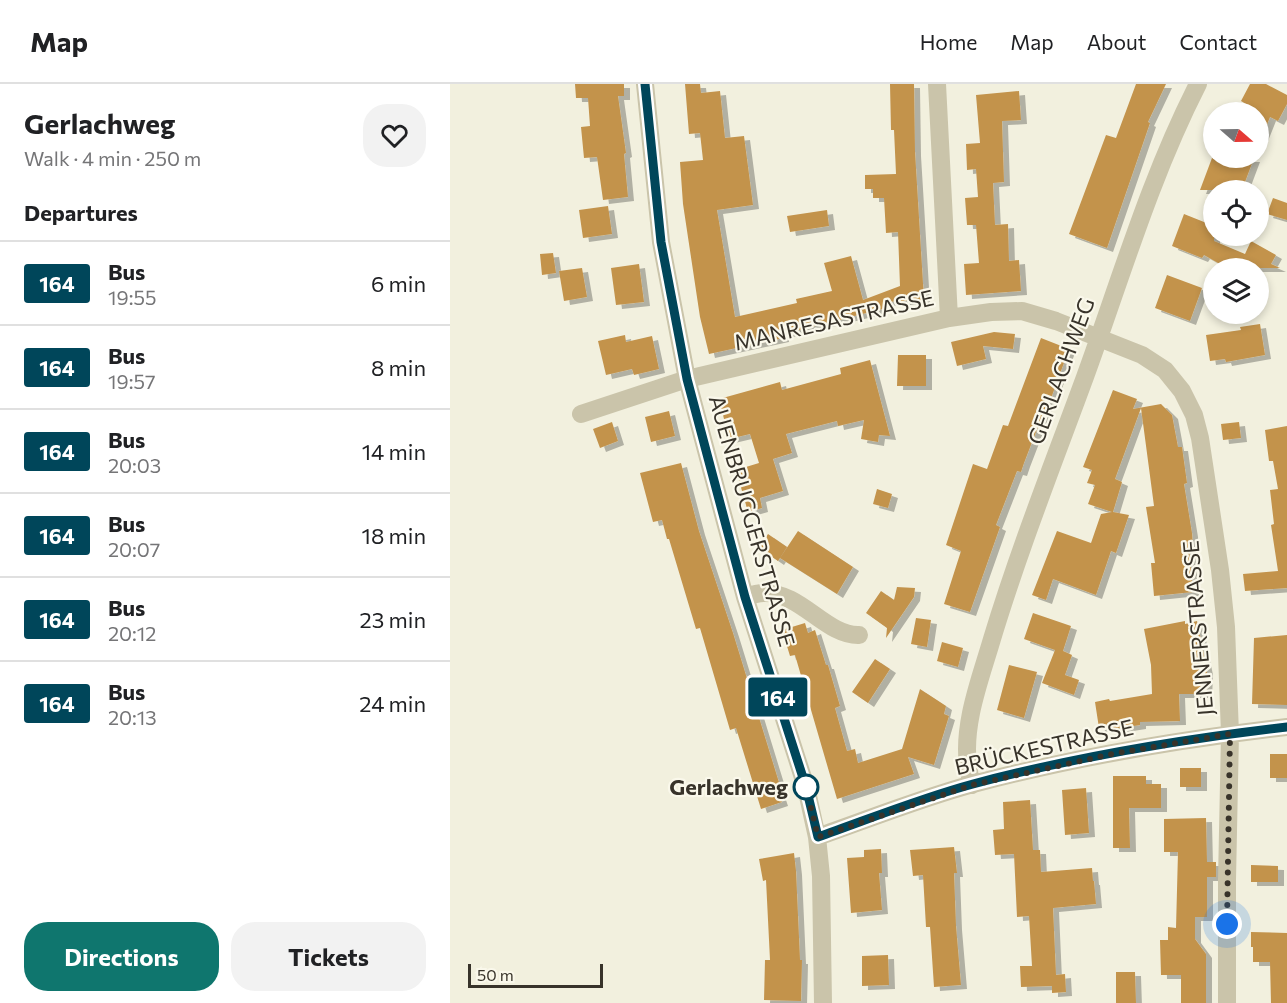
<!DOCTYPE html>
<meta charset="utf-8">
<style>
:root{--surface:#fff;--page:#f2f2f2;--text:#202124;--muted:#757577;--line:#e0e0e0;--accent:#0f766e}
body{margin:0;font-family:Commissioner,sans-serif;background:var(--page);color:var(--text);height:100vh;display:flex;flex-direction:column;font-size:22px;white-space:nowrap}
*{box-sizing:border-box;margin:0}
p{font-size:20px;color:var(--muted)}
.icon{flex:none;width:33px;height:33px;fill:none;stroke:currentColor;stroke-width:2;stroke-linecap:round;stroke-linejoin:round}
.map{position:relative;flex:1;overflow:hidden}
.drawer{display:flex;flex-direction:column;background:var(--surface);width:450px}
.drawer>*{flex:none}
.badge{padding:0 12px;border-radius:4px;font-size:21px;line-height:39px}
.needle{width:39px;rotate:110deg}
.tools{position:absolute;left:753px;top:18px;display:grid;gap:12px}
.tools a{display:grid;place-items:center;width:66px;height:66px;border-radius:50%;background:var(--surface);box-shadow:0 3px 9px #0003;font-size:30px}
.scale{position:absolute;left:18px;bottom:15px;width:135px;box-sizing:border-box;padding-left:6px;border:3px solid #38332a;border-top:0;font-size:16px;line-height:21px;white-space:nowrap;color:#38332a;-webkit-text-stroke:4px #faf8eb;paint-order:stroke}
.you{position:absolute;width:30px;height:30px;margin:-15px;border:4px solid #fff;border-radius:50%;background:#1a73e8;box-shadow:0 0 0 9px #1a73e833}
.map>.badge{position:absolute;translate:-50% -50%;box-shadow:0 0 0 3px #fff}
h2{padding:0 24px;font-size:22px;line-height:54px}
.round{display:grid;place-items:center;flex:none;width:63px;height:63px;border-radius:24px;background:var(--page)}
.headline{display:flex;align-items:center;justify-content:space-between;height:102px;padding:0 24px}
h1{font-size:28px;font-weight:700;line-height:45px}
.primary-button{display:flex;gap:12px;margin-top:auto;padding:12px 24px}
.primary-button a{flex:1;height:69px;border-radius:24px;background:var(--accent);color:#fff;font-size:24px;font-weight:700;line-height:69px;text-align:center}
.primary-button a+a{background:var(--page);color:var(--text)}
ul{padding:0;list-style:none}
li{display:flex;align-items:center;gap:18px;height:84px;padding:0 24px;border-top:2px solid var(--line)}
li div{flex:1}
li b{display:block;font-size:22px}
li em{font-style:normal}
li .badge{min-width:66px;font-weight:700;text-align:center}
header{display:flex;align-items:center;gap:36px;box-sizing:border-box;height:84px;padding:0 30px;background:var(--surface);border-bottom:2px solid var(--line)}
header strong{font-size:28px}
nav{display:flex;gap:33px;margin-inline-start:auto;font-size:21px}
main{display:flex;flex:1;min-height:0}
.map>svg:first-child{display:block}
.building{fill:#c3934c;filter:url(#shadow)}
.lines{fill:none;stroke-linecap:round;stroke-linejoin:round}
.street{stroke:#cac4aa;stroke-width:18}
.line-casing{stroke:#fff;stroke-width:14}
.line{stroke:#00465a;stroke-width:9}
.walk{stroke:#38332a;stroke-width:6;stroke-dasharray:0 10.8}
.stop-dot{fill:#fff;stroke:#00465a;stroke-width:3}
.labels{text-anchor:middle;stroke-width:4.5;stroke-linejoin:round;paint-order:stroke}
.street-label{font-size:22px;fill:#38332a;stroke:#faf8eb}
.stop-label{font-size:22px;font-weight:bold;fill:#38332a;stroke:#faf8eb;text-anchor:end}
</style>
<header>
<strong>Map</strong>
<nav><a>Home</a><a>Map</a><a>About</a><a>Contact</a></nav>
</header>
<main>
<section class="drawer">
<div class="headline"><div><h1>Gerlachweg</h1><p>Walk · 4 min · 250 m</p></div><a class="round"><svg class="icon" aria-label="heart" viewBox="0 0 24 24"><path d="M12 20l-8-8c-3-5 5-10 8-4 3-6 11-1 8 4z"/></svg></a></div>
<h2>Departures</h2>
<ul>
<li><span class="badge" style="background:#00465a;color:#fff">164</span><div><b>Bus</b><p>19:55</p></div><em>6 min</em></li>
<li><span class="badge" style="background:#00465a;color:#fff">164</span><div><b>Bus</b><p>19:57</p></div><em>8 min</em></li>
<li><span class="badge" style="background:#00465a;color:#fff">164</span><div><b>Bus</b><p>20:03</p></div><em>14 min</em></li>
<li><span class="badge" style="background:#00465a;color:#fff">164</span><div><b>Bus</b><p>20:07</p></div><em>18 min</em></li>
<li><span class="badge" style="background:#00465a;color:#fff">164</span><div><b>Bus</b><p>20:12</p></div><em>23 min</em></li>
<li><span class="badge" style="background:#00465a;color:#fff">164</span><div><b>Bus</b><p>20:13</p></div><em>24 min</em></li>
</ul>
<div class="primary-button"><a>Directions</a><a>Tickets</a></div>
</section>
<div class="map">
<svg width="837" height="919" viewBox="0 0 837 919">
<defs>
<filter id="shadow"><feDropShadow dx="6" dy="4" stdDeviation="0" flood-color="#0004"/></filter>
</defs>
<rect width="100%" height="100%" fill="#f2f0de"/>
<path class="building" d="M 125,0 L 174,0 L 174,12 L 168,12 L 176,69 L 174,70 L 178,113 L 153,116 L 147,73 L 134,74 L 131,43 L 140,42 L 138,14 L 126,14 Z
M 235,0 L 250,0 L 251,9 L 270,7 L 275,54 L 294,52 L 303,121 L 267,126 L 285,233 L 347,219 L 346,215 L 382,207 L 374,179 L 401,172 L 413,216 L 450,202 L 448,148 L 436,149 L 434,114 L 423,114 L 423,105 L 415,105 L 415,91 L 446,90 L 444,46 L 441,46 L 440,0 L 464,0 L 465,68 L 474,216 L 433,218 L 436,224 L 333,250 L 333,254 L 259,270 L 250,233 L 233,120 L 230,78 L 253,76 L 250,49 L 239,50 Z
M 686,0 L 716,0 L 698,38 L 700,39 L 657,164 L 619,150 L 656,51 L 666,54 Z
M 800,0 L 816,0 L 837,11 L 837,20 L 828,37 L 820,33 L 810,58 L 808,27 L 791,17 Z
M 569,7 L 571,36 L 552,37 L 554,98 L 543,99 L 545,141 L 558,140 L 559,177 L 569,176 L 571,207 L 516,211 L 514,180 L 529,179 L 526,141 L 517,141 L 515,114 L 528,113 L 526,85 L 517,86 L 516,60 L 530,59 L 526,11 Z
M 762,74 L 804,74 L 792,106 L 750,106 Z
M 823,114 L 837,119 L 837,136 L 817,130 Z
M 158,122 L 162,150 L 133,154 L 129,126 Z
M 377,126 L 379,142 L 340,148 L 337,132 Z
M 734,130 L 764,142 L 764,157 L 795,170 L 801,157 L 826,171 L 821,180 L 830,184 L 777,184 L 754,171 L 752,174 L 722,162 Z
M 103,169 L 106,189 L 92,191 L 90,170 Z
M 189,180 L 194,218 L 166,221 L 161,184 Z
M 132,184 L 137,213 L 114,217 L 109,187 Z
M 717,191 L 752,204 L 740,237 L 705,224 Z
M 810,240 L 815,271 L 776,278 L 775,275 L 760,277 L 756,251 L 791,246 L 790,243 Z
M 544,248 L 565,250 L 563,265 L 533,262 L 536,275 L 507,282 L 501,258 Z
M 175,251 L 176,258 L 202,252 L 209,285 L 184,291 L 182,285 L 156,291 L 148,257 Z
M 591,254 L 619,265 L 600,317 L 594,327 L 574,379 L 571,388 L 567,387 L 546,441 L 550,443 L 520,528 L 494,520 L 511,467 L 496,461 L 523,380 L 537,385 L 553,341 L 558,342 Z
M 448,271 L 476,271 L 476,302 L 447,302 Z
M 420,276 L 440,352 L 429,351 L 428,358 L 411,355 L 414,336 L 388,342 L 387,337 L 336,350 L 342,369 L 323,375 L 333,407 L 310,414 L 312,424 L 298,428 L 286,386 L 309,379 L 300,350 L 279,355 L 269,315 L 330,298 L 332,306 L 391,290 L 390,284 Z
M 663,306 L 687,315 L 683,325 L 711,320 L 722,331 L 728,363 L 732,363 L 737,399 L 734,400 L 742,449 L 743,465 L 739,465 L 743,508 L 704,512 L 701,479 L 705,479 L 696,423 L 704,422 L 691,324 L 665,395 L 672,398 L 663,428 L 679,431 L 666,469 L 661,467 L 646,511 L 603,495 L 596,516 L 582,511 L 607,447 L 641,459 L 651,430 L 662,428 L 638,420 L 645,401 L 637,399 L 642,386 L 633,383 Z
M 219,327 L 225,352 L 201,358 L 195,333 Z
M 162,338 L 168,357 L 150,364 L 143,345 Z
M 789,338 L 791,354 L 773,356 L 771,340 Z
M 837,342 L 837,504 L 795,507 L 793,490 L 828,487 L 821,441 L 824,440 L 820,406 L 828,405 L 823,377 L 819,377 L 815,346 Z
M 231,379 L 249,447 L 283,549 L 331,705 L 328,706 L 332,718 L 311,725 L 286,644 L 280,646 L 250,544 L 246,545 L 219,455 L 217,455 L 212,436 L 203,438 L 190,389 Z
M 427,405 L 442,410 L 438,424 L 423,420 Z
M 348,447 L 403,483 L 387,510 L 330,474 Z
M 318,450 L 337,463 L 328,477 L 309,464 Z
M 447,503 L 465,504 L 464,513 L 436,554 L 437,544 L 416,529 L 431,507 L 444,516 Z
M 583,529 L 621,542 L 613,567 L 622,571 L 615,591 L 629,596 L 624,611 L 592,599 L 605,566 L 574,555 Z
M 466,534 L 481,536 L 477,563 L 461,560 Z
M 735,537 L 735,540 L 747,537 L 757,587 L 756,610 L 729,610 L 730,637 L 690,638 L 690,641 L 664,645 L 663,641 L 649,644 L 645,618 L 659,615 L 660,617 L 702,610 L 701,581 L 694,545 Z
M 355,539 L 358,549 L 365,546 L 376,581 L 378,581 L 390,622 L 385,624 L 397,667 L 405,665 L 408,679 L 452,665 L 470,605 L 496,622 L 494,630 L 499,632 L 484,681 L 458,673 L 464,690 L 387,715 L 345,571 L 340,572 L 332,546 Z
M 837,551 L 837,621 L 802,620 L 804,554 Z
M 492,558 L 513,564 L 508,583 L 487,577 Z
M 425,575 L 440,585 L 418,619 L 402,608 Z
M 559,581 L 587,588 L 574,634 L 547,626 Z
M 820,670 L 837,670 L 837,694 L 820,694 Z
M 730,684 L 751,684 L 751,703 L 730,703 Z
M 663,692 L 696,692 L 696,700 L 711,700 L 711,724 L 679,724 L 680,764 L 663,764 Z
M 636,704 L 639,749 L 615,751 L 612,706 Z
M 580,716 L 583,766 L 590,766 L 591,788 L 642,784 L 643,797 L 644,797 L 646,820 L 603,824 L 606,891 L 615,890 L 616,908 L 602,909 L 602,902 L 571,903 L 570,882 L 582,882 L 579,832 L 567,833 L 564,770 L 545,771 L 543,746 L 554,745 L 553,718 Z
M 756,734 L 757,778 L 766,778 L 766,793 L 757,793 L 757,833 L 745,833 L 745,855 L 756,870 L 756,919 L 731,919 L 731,891 L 711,891 L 710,856 L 718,856 L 718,843 L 726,844 L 728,768 L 714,768 L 714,735 Z
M 504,763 L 507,789 L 504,789 L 506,842 L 511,901 L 484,903 L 480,843 L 476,843 L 473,791 L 463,792 L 460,766 Z
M 431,765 L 432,789 L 429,789 L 432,826 L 401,829 L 397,774 L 414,773 L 414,766 Z
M 344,769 L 346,787 L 350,876 L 352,876 L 351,917 L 314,916 L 315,876 L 320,876 L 316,796 L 313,797 L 309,775 Z
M 801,781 L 828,782 L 828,798 L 801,798 Z
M 801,848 L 837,849 L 837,919 L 821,919 L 820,878 L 803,878 L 803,863 L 801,863 Z
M 438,871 L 439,901 L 412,902 L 412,872 Z
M 666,888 L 685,888 L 686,919 L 666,919 Z"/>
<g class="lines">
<path class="street" d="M 195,0 L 211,158 L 237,295 L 295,513 L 356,703 L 367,753 L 371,792 L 373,919
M 487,0 L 499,234
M 131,330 L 237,295 L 499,234 L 541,228 L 572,227 L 606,237 L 692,271 L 715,286 L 732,307 L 744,331 L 750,354 L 770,486 L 776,543 L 780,650 L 777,796 L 777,919
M 295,513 C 301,511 308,509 314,509 C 351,508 376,552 409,551
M 522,701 C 515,676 516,654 521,629 C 526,604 535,579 542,555 C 569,466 603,380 635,293 C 671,194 700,94 748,0
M 367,753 C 419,735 471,714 523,700 C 626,673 732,655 837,643"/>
</g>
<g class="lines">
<defs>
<path id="line" d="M 195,0 L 211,158 L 237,295 L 295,513 L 356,703 L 368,753 C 419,735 471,714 523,700 C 625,673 732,655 837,643"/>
</defs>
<use href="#line" class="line-casing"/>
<use href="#line" class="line"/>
<path class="walk" d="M 356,703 L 368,753 L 522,701 L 662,670 L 780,650 L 777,840"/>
</g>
<circle class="stop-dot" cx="356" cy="703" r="12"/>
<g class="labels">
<g class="street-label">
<text transform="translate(384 236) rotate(-13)" y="8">MANRESASTRASSE</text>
<text transform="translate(611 287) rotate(-70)" y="8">GERLACHWEG</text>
<text transform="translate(302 437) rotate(74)" y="8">AUENBRUGGERSTRASSE</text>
<text transform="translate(748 544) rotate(-95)" y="8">JENNERSTRASSE</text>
<text transform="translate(594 663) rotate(-13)" y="8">BRÜCKESTRASSE</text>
</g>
<g class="stop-label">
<text x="338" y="711">Gerlachweg</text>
</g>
</g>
</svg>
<div class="tools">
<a><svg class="needle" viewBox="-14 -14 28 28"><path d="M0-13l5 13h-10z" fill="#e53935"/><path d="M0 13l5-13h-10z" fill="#757577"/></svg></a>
<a><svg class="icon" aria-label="locate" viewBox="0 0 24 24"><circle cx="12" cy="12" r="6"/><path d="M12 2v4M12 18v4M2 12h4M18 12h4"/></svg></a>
<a><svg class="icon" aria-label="layers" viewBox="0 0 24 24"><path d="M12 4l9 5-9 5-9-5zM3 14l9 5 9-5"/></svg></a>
</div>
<div class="scale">50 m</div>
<div class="you" style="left:777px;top:840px"></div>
<b class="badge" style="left:328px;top:613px;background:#00465a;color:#fff">164</b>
</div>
</main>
